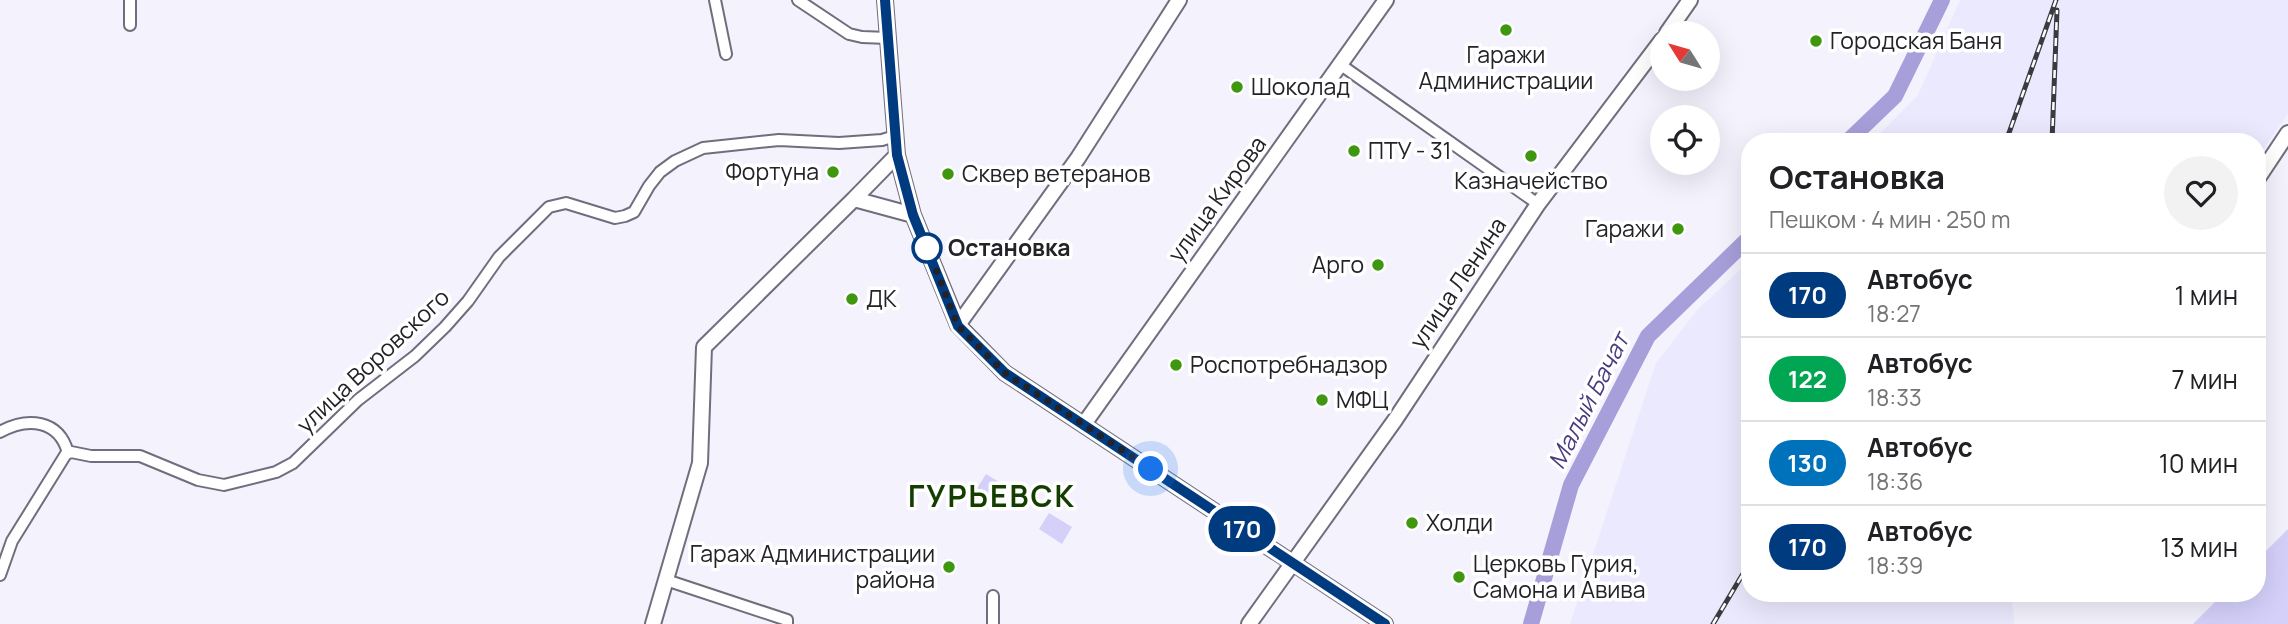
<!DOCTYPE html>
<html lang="ru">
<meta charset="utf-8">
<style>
:root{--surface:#fff;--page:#f2f2f2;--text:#202124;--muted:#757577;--line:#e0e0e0}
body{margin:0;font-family:Manrope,sans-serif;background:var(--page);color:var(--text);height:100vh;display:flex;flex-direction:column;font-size:26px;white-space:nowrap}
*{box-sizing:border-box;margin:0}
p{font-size:23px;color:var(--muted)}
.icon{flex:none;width:38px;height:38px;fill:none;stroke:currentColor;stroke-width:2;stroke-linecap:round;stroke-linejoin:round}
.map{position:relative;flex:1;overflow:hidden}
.panel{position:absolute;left:1741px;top:133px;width:525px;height:469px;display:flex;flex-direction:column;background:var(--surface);border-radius:28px;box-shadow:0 7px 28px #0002}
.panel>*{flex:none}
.badge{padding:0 14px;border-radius:23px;font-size:24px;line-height:46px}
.needle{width:46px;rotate:307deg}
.fabs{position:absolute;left:1650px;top:21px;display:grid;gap:14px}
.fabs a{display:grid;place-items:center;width:70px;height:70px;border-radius:50%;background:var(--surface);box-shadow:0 7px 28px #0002;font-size:35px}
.you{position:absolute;width:35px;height:35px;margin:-18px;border:5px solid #fff;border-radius:50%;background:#1a73e8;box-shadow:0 0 0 10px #1a73e833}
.map>.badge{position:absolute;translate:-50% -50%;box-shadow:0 0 0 4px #fff}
.round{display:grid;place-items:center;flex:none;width:74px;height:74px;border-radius:37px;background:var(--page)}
.overview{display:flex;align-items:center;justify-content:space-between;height:119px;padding:0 28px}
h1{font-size:33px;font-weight:700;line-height:52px}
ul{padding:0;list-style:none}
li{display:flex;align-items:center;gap:21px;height:84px;padding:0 28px;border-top:2px solid var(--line)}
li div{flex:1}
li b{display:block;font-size:26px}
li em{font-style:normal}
li .badge{min-width:77px;font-weight:700;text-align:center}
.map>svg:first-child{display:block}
.built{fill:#ebe9fd}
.green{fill:#d4d0fa}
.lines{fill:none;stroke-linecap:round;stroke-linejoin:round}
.river{stroke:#a79fda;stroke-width:16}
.minor-casing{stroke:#706e7d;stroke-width:14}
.tertiary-casing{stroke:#706e7d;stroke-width:18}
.minor{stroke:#fff;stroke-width:10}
.tertiary{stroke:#fff;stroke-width:14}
.rail-casing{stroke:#3a3a41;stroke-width:5}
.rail{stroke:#fff;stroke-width:2.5;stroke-dasharray:8;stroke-linecap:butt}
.line-casing{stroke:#fff;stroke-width:16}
.line{stroke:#003b80;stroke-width:10}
.walk{stroke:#222228;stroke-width:7;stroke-dasharray:0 12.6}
.poi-dot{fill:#3e970f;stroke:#fff;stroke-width:2.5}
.stop-dot{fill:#fff;stroke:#003b80;stroke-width:3.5}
.labels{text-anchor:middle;stroke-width:7;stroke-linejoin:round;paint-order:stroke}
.poi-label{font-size:23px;fill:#222228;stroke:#fff;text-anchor:start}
.street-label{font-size:23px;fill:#222228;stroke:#fff}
.stop-label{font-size:23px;font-weight:bold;fill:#222228;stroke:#fff;text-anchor:start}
.water-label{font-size:24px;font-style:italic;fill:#4a3a82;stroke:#fff}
.district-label{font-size:30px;font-weight:bold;letter-spacing:2px;fill:#133e00;stroke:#fff}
</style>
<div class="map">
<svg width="2288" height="624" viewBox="0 0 2288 624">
<rect width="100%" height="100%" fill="#f3f2fd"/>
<path class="built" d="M 1960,0 L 2288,0 L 2288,114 L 2258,157 L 2258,142 L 1871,142 L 1918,95 Z
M 1750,261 L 1750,593 L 2012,593 L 2014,624 L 1570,624 L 1656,363 L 1698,309 Z"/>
<path class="green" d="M 986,474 L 1009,488 L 999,504 L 976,490 Z
M 1049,513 L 1072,527 L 1062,544 L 1039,529 Z
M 2288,529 L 2288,624 L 2193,624 L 2224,593 L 2258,593 L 2258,559 Z"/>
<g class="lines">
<path class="river" d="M 1847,142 L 1895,96 L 1942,0
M 1531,624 L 1571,485 L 1648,336 L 1750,237"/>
<defs>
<path id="minor" d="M 715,0 L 726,54
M 798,0 L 849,34 L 862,37 L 888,38
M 130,25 L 130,0
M 1341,65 L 1538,204
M 0,432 C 27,417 59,419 68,453
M 0,575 L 12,541 L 66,454 L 71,452 L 91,456 L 140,456 L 198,480 L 224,485 L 276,472 L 293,463 L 358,400 L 415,356 L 445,327 L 468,301 L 499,257 L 549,207 L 566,203 L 615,218 L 625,216 L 634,212 L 649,186 L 660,172 L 675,161 L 703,148 L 779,140 L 839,143 L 882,140 L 895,136
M 666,580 L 787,620 L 787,624
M 993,624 L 993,596"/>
<path id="tertiary" d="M 885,0 L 897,155 L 913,215 L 958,325 L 1005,373 L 1385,624
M 1667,33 L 1690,0
M 2258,178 L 2288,133
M 854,199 L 897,155
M 958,325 L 1078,158 L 1179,0
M 1084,424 L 1386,0
M 653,624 L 700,463 L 704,347 L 854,199 L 913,215
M 1249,624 L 1395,420 L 1538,204 L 1662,40"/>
</defs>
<use href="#minor" class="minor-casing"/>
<use href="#tertiary" class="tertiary-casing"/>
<use href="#minor" class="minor"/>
<use href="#tertiary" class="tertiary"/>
<defs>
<path id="rail" d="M 2004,142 L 2009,133 L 2056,0
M 2052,142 L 2057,10
M 1713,624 L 1750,562"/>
</defs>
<use href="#rail" class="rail-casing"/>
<use href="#rail" class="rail"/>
</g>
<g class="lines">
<defs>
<path id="line" d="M 885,0 L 897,155 L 913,215 L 958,326 L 1005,373 L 1385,624"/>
</defs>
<use href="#line" class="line-casing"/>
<use href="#line" class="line"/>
<path class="walk" d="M 927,248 L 925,242 L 958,326 L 1005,373 L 1151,469"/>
</g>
<g class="poi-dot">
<circle cx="1506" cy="30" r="7"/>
<circle cx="1816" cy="41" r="7"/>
<circle cx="1237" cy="87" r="7"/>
<circle cx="1354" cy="151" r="7"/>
<circle cx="1531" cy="156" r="7"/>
<circle cx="833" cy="172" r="7"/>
<circle cx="948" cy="174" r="7"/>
<circle cx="1678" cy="229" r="7"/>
<circle cx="1378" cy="265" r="7"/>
<circle cx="852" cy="299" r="7"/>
<circle cx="1176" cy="365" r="7"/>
<circle cx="1322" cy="400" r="7"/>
<circle cx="1412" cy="523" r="7"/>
<circle cx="949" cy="567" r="7"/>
<circle cx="1459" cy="577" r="7"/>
</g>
<circle class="stop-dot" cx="927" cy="248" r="14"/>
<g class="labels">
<g class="poi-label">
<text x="1830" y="49">Городская Баня</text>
<text x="1506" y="63" text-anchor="middle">Гаражи<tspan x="1506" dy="26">Администрации</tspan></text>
<text x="1251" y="95">Шоколад</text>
<text x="1368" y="159">ПТУ - 31</text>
<text x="819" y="180" text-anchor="end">Фортуна</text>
<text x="962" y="182">Сквер ветеранов</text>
<text x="1531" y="189" text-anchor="middle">Казначейство</text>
<text x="1664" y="237" text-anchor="end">Гаражи</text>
<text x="1364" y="273" text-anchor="end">Арго</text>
<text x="866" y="307">ДК</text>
<text x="1190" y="373">Роспотребнадзор</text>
<text x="1336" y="408">МФЦ</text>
<text x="1426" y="531">Холди</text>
<text x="935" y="562" text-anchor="end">Гараж Администрации<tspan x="935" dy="26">района</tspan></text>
<text x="1473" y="572">Церковь Гурия,<tspan x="1473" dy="26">Самона и Авива</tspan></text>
</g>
<g class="street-label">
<text transform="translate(1217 199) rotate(-54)" y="8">улица Кирова</text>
<text transform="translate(1458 283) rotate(-56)" y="8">улица Ленина</text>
<text transform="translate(373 361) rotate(-43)" y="8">улица Воровского</text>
</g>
<g class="stop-label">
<text x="948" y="256">Остановка</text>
</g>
<g class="water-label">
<text transform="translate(1589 401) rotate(-63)" y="8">Малый Бачат</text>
</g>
<g class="district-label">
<text x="992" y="507">ГУРЬЕВСК</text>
</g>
</g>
</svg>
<div class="fabs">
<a><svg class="needle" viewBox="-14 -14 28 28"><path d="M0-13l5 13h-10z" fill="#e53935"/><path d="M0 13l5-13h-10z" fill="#757577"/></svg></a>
<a><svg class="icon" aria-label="locate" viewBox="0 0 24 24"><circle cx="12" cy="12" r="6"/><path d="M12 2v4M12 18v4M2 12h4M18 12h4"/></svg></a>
</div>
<div class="you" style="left:1151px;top:469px"></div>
<b class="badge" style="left:1242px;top:529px;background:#003b80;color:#fff">170</b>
<section class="panel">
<div class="overview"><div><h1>Остановка</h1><p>Пешком · 4 мин · 250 m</p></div><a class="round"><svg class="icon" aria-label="heart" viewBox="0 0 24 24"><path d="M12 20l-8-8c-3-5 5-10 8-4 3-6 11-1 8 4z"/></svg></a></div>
<ul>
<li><span class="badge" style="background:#003b80;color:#fff">170</span><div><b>Автобус</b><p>18:27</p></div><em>1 мин</em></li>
<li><span class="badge" style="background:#00a651;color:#fff">122</span><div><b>Автобус</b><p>18:33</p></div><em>7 мин</em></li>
<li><span class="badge" style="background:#0072bc;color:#fff">130</span><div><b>Автобус</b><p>18:36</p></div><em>10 мин</em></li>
<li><span class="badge" style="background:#003b80;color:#fff">170</span><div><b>Автобус</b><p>18:39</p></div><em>13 мин</em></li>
</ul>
</section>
</div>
